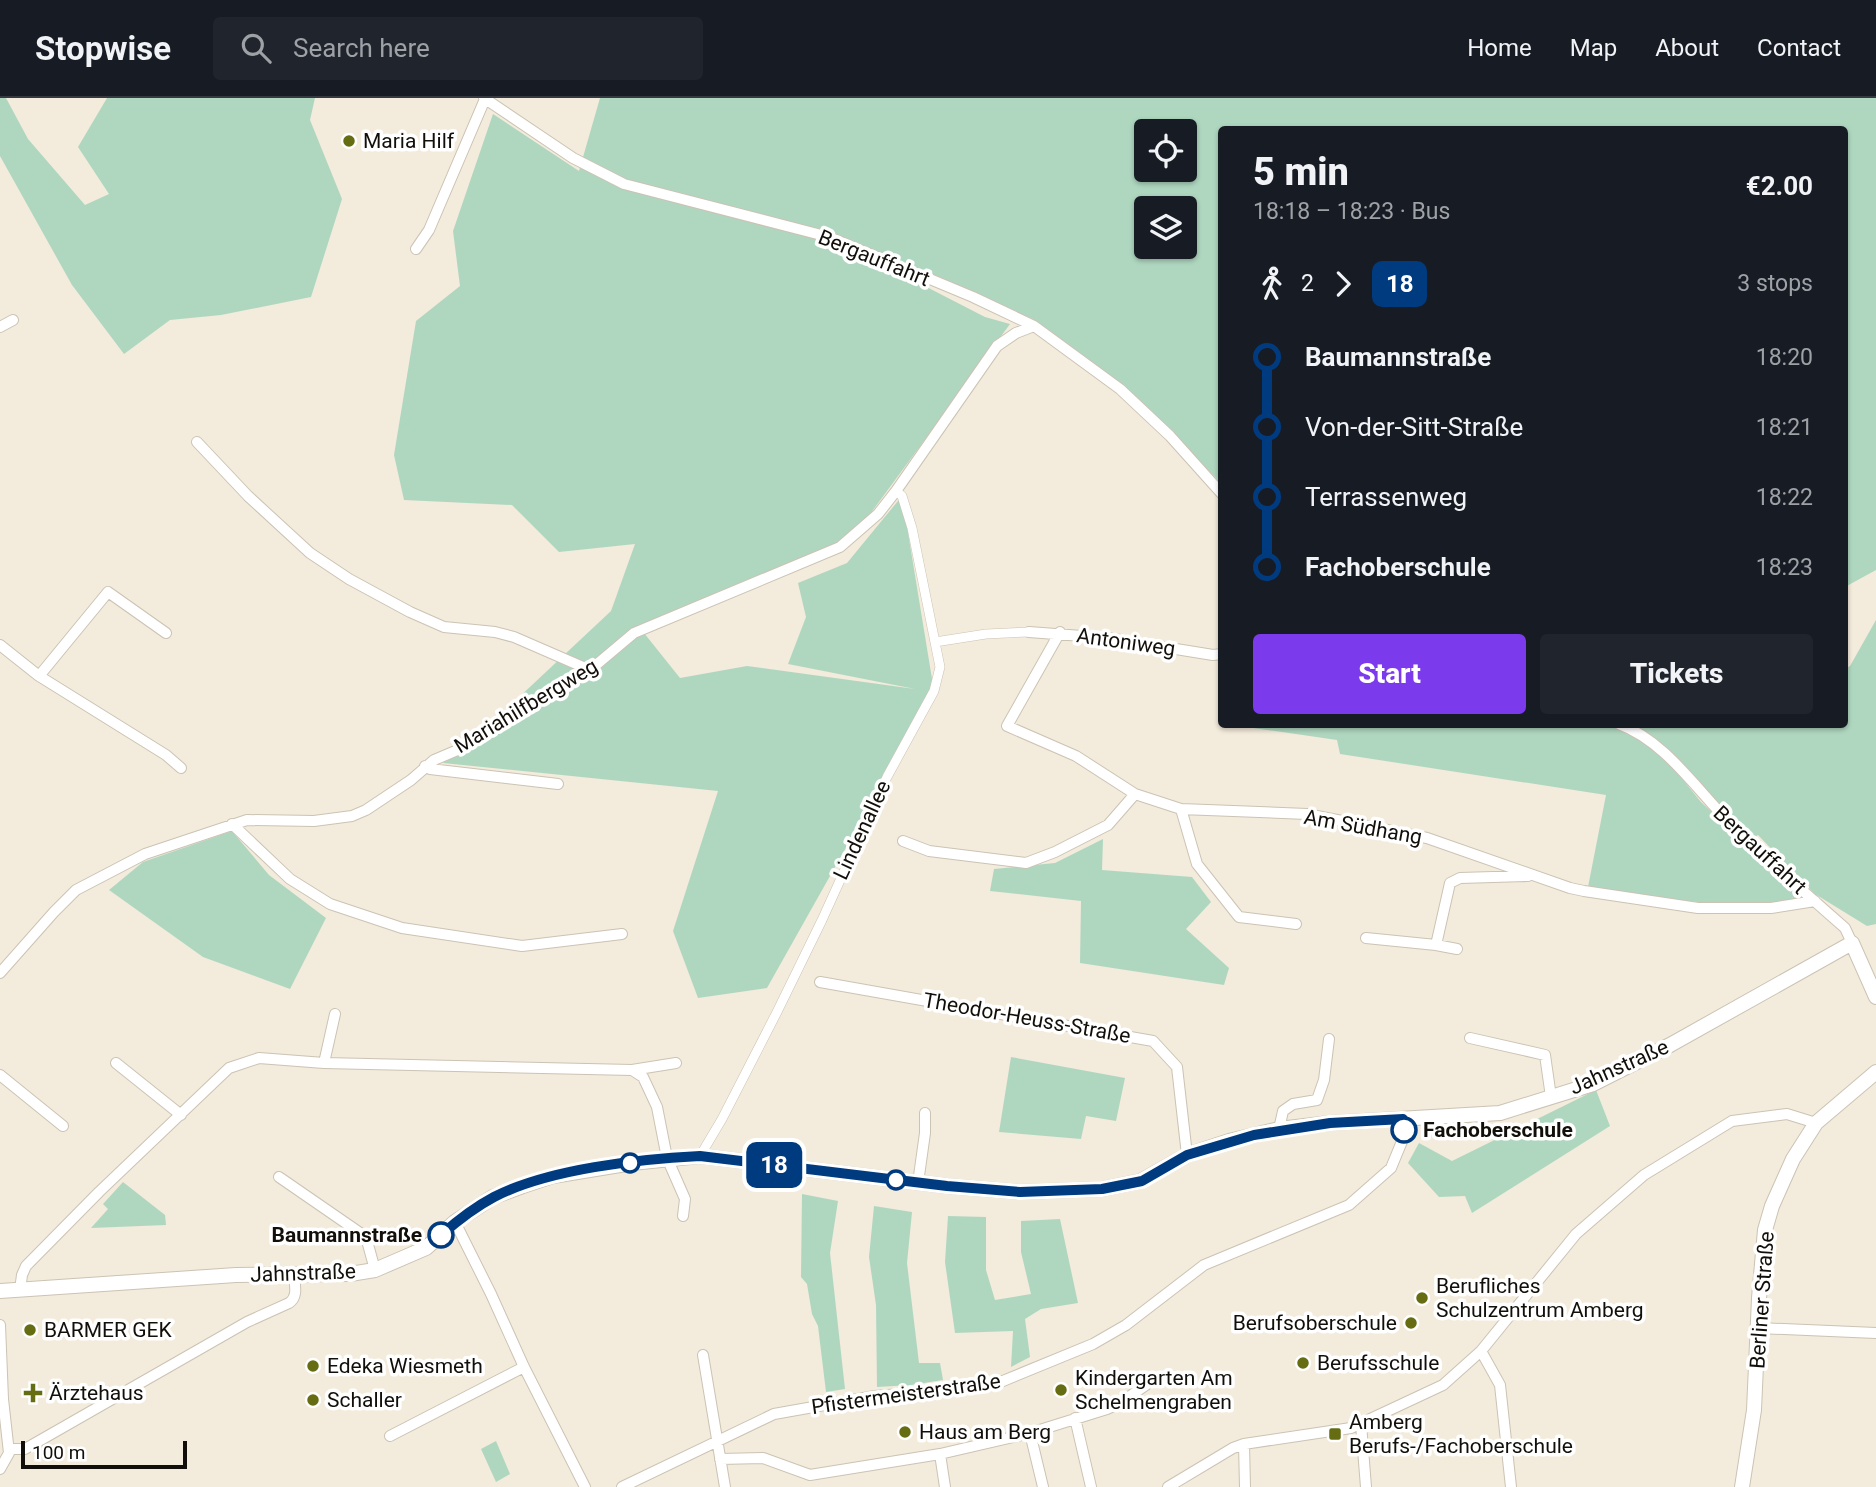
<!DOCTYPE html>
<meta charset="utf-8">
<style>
:root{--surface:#171b24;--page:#20242c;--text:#f1f3f6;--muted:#9ea1a6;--line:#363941;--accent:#7c3aed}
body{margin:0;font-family:Roboto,sans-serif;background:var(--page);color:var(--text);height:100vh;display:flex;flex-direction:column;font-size:26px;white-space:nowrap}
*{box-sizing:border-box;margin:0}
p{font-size:23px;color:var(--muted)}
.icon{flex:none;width:38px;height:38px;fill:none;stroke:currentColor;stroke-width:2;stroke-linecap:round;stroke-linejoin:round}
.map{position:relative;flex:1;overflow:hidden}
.details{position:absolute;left:1218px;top:28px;width:630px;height:602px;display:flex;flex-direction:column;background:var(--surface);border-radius:7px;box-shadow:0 2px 5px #0004}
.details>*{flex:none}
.badge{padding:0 14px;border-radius:10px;font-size:24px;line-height:46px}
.tools{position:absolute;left:1134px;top:21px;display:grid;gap:14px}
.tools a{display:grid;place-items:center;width:63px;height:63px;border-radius:7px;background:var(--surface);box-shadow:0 2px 5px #0004;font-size:35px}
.scale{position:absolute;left:21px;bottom:18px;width:166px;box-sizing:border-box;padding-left:7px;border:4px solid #120f0a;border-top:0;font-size:19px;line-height:24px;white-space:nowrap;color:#120f0a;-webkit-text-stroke:5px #fff;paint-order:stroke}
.map>.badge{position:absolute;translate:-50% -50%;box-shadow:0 0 0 4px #fff}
.legs{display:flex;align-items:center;gap:10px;height:77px;padding:0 35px;font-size:23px}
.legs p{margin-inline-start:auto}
.overview{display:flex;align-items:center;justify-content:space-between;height:119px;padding:0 35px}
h1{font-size:38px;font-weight:800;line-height:52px}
.action{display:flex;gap:14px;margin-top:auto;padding:14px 35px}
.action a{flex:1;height:80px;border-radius:7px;background:var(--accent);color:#fff;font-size:28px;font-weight:800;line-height:80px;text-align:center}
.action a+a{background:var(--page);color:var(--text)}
ul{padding:0 35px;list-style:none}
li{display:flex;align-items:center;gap:24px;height:70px;font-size:26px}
li i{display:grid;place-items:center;width:10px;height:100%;margin:0 9px;background:currentColor}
li i::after{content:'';width:18px;height:18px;margin:-9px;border:5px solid;border-radius:50%;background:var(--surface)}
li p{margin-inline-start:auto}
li:first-child i{background:linear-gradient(#0000 50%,currentColor 0)}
li:last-child i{background:linear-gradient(currentColor 50%,#0000 0)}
header{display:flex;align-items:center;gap:42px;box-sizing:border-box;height:98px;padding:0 35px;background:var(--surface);border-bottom:2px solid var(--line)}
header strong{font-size:33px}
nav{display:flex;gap:38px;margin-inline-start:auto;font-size:24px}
.search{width:490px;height:63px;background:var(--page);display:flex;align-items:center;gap:18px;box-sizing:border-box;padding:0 24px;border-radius:7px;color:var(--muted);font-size:26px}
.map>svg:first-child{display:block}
.green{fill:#afd7c0;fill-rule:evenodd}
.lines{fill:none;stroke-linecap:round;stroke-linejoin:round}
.pedestrian-casing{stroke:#cbc3b4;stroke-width:10}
.minor-casing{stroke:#cbc3b4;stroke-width:12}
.tertiary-casing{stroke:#cbc3b4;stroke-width:16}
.pedestrian{stroke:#fff;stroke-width:9}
.minor{stroke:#fff;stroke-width:10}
.tertiary{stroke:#fff;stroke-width:14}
.line-1-casing{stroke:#fff;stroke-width:16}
.line-1{stroke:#003b80;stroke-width:10}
.poi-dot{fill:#656c11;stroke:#fff;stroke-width:2.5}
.stop-1-dot{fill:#fff;stroke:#003b80;stroke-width:3.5}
.labels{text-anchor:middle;stroke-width:7;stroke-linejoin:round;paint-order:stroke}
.poi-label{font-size:21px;fill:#120f0a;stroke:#fff;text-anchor:start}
.street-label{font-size:21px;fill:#120f0a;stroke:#fff}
.stop-label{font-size:21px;font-weight:bold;fill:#120f0a;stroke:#fff;text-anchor:start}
</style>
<header>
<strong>Stopwise</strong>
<div class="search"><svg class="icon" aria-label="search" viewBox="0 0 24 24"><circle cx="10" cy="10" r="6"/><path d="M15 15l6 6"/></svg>Search here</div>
<nav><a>Home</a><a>Map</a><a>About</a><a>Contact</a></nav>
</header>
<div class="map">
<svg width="1876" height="1389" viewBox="0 0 1876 1389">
<rect width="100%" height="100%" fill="#f3ebdb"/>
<path class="green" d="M 0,0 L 6,0 L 28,41 L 85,107 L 109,96 L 78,49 L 107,0 L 315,0 L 310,22 L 342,101 L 311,199 L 221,217 L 170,222 L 124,256 L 72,187 L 0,58 Z
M 600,0 L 1876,0 L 1876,472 L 1845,489 L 1844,32 L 1222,32 L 1221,385 L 1127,293 L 1033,221 L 843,146 L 985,219 L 1010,226 L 845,450 L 644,535 L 680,580 L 747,568 L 915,591 L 788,566 L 806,519 L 798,485 L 847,465 L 902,398 L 934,593 L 767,890 L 698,900 L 673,833 L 718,693 L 443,665 L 467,648 L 611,513 L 635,446 L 559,454 L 512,407 L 404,402 L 394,357 L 416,223 L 460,188 L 453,133 L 493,16 L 579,73 ZM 1146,33 L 1185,33 L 1185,72 L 1146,72 ZM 1146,110 L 1185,110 L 1185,149 L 1146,149 Z
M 1876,522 L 1876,826 L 1867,828 L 1815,796 L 1758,737 L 1749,743 L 1649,640 L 1701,704 L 1803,800 C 1733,815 1659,799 1588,789 L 1606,697 L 1340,656 L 1337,642 L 1233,627 L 1724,626 L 1725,629 L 1744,626 L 1844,626 L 1845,571 L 1850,568 Z
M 232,733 L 269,777 L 326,820 L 290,891 L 203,859 L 109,792 L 143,764 Z
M 1103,741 L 1102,772 L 1192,779 L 1211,804 L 1186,831 L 1229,870 L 1224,887 L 1080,865 L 1081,803 L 990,793 L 994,771 L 1055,765 Z
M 1011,959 L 1125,980 L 1116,1023 L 1086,1018 L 1081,1041 L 999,1034 Z
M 1596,992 L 1610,1028 L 1472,1115 L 1465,1098 L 1439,1099 L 1408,1065 L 1419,1045 L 1452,1063 Z
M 123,1084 L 165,1117 L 166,1127 L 91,1130 L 108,1111 L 103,1106 Z
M 802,1096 L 838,1103 L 830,1155 L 845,1291 L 826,1294 L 818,1228 L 812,1216 L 807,1186 L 801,1179 Z
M 874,1108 L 912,1114 L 907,1165 L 919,1265 L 940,1265 L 943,1282 L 911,1287 L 877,1289 L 876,1207 L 869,1159 Z
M 948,1118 L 986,1119 L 986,1172 L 995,1202 L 1031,1196 L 1021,1154 L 1021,1123 L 1060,1121 L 1078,1205 L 1041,1211 L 1025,1221 L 1030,1259 L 1011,1269 L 1013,1233 L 955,1235 L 945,1164 Z
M 496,1343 L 510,1376 L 496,1384 L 481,1351 Z"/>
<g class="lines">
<defs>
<path id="pedestrian" d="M 935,544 L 986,536 L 1029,534
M 700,1058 L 722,1021 L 777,914 L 822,822 L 887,679 L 934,593 L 940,569 L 912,430 L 902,398 L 896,393"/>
<path id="minor" d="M 484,0 L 573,60 L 624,86 L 829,139 L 973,199 L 1034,228 L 1120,291 L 1170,338 L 1222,396
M 416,151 L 429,132 L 485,1
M 0,229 L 13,222
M 197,344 L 248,398 L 310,455 L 349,481 L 410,514 L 444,529 L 495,534 L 514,539 L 590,572
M 1029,534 L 1108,540 L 1213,557 L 1222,556
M 1060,534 L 1007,628 L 1076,658 L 1135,696 L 1181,711 L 1307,716 L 1427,740 L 1570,790 L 1584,793 L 1698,810 L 1771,810 L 1815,803
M 0,547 L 39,578 L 166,657 L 181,670
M 39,578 L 108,494 L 166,535
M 1619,626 C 1665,643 1696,691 1730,725 C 1767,761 1806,796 1845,830 L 1852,845
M 425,668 L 430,671 L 558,686
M 1181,711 L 1197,766 L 1239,819 L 1296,826
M 232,726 L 290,781 L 330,806 L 402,830 L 522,848 L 622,836
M 903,743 L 929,753 L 1026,765 L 1055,754 L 1108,727 L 1135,696
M 1366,840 L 1436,847 L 1450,785 L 1460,780 L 1528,778
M 1436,847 L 1457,851
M 0,875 L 54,814 L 76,792 L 145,756 L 247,722 L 314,723 L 352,718 L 366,712 L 411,682 L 434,662 L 467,648 L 590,572 L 634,535 L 840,449 L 878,416 L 896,393 L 997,248 L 1016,235 L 1034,228
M 820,884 L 1153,943 L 1177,969 L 1187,1057
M 1470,940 L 1545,957 L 1551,999
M 116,965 L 181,1017
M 324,965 L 335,916
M 632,972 L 643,979 L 657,1009 L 667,1060 L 685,1101 L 683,1118
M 0,977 L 63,1028
M 1279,1031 L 1283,1013 L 1293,1006 L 1317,1002 L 1324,982 L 1329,941
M 279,1079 L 366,1139 L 375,1172
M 918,1085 L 925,1035 L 925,1015
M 455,1124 L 491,1196 L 524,1269 L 585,1389
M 20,1192 L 22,1177 L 26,1168 L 99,1094 L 229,970 L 259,960 L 324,965 L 632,972 L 676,965
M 0,1227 L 3,1301 L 9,1355 L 0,1371
M 1758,1230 L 1876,1235
M 1481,1253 L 1500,1287 L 1511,1389
M 703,1257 L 725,1389
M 1075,1320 L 1091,1389
M 1361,1326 L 1366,1389
M 1030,1335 L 1043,1389
M 390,1338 L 524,1269
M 1244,1346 L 1245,1389
M 9,1351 L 25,1351 L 247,1224 L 289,1205 C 298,1199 295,1188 294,1178
M 940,1356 L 945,1389
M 720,1361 L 763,1360 L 810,1377 L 940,1356 L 1030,1335 L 1107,1311 L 1120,1305 L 1146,1287
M 622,1389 L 774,1316 L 875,1298 L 952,1292 L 998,1285 L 1093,1246 L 1126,1227 L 1204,1167 L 1349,1107 L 1391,1070 L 1405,1036 L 1403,1021
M 1168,1389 L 1233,1350 L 1244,1346 L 1351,1330 L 1443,1287 L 1481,1253 L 1576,1136 L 1644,1077 L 1732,1023 L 1787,1016 L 1816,1025"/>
<path id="tertiary" d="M 0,1193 L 236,1177 L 350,1176 L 375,1172 L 426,1150 L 455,1124 L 493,1099 L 523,1088 L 553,1078 L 632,1065 L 700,1058 L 947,1088 L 1020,1094 L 1102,1091 L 1141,1083 L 1187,1057 L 1229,1043 L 1279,1031 L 1330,1025 L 1500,1015 L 1593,986 L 1670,947 L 1852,845 L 1876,899
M 1742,1389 L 1754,1312 L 1759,1200 L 1765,1132 L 1772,1108 L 1793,1061 L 1816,1025 L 1876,974"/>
</defs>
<use href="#pedestrian" class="pedestrian-casing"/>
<use href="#minor" class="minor-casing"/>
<use href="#tertiary" class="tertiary-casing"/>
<use href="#pedestrian" class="pedestrian"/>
<use href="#minor" class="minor"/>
<use href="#tertiary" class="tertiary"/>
</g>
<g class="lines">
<defs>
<path id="line-1" d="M 441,1137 C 457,1123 475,1109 494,1099 C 548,1071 639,1061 700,1058 L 947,1088 L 1020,1094 L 1102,1091 L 1142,1083 L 1187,1057 L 1254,1037 L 1330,1025 L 1403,1021 L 1404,1032"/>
</defs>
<use href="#line-1" class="line-1-casing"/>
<use href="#line-1" class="line-1"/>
</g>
<g class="poi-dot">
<circle cx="349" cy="43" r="7"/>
<circle cx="1422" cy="1200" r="7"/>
<circle cx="1411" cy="1225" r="7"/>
<circle cx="30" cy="1232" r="7"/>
<circle cx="1303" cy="1265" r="7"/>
<circle cx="313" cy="1268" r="7"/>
<circle cx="1061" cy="1292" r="7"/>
<path d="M29.5 1284.5h7v7h7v7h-7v7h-7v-7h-7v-7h7z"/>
<circle cx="313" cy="1302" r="7"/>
<circle cx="905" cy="1334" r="7"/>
<rect x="1328" y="1329" width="14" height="14" rx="3.5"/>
</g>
<g class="stop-1-dot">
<circle cx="1404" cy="1032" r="12"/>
<circle cx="630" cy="1065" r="9"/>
<circle cx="896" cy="1082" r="9"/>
<circle cx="441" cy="1137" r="12"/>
</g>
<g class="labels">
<g class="poi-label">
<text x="363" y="50">Maria Hilf</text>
<text x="1436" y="1195">Berufliches<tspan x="1436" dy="24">Schulzentrum Amberg</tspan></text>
<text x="1397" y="1232" text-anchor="end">Berufsoberschule</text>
<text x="44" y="1239">BARMER GEK</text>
<text x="1317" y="1272">Berufsschule</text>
<text x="327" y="1275">Edeka Wiesmeth</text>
<text x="1075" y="1287">Kindergarten Am<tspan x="1075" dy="24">Schelmengraben</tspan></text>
<text x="49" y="1302">Ärztehaus</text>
<text x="327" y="1309">Schaller</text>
<text x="1349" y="1331">Amberg<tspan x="1349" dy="24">Berufs-/Fachoberschule</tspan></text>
<text x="919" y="1341">Haus am Berg</text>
</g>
<g class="street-label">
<text transform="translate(874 160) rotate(22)" y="7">Bergauffahrt</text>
<text transform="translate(1126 544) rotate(8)" y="7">Antoniweg</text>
<text transform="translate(526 608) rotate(-31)" y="7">Mariahilfbergweg</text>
<text transform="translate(1363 729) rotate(10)" y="7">Am Südhang</text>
<text transform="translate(862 732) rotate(-65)" y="7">Lindenallee</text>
<text transform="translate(1760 752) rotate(43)" y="7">Bergauffahrt</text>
<text transform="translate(1027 920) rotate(10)" y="7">Theodor-Heuss-Straße</text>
<text transform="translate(1619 969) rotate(-24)" y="7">Jahnstraße</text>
<text transform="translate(303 1175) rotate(-2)" y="7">Jahnstraße</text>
<text transform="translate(1762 1202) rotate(-86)" y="7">Berliner Straße</text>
<text transform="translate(906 1296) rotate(-8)" y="7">Pfistermeisterstraße</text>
</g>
<g class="stop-label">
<text x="1423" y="1039">Fachoberschule</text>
<text x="422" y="1144" text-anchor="end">Baumannstraße</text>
</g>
</g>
</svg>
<div class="tools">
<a><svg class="icon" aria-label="locate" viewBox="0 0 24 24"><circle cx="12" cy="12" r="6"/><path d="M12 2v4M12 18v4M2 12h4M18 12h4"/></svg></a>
<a><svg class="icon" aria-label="layers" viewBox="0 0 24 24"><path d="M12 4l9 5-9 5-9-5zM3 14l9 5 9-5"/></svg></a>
</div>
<div class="scale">100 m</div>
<b class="badge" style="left:774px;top:1067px;background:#003b80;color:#fff">18</b>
<section class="details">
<div class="overview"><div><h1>5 min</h1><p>18:18 – 18:23 · Bus</p></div><b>€2.00</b></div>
<div class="legs"><svg class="icon" aria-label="walk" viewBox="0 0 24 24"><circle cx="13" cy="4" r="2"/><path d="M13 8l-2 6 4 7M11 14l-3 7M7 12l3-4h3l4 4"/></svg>2<svg class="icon" aria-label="forward" viewBox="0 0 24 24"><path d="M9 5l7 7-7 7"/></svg><b class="badge" style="background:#003b80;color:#fff">18</b><p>3 stops</p></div>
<ul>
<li><i style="color:#003b80"></i><b>Baumannstraße</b><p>18:20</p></li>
<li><i style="color:#003b80"></i><span>Von-der-Sitt-Straße</span><p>18:21</p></li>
<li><i style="color:#003b80"></i><span>Terrassenweg</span><p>18:22</p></li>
<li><i style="color:#003b80"></i><b>Fachoberschule</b><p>18:23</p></li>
</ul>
<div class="action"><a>Start</a><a>Tickets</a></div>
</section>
</div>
